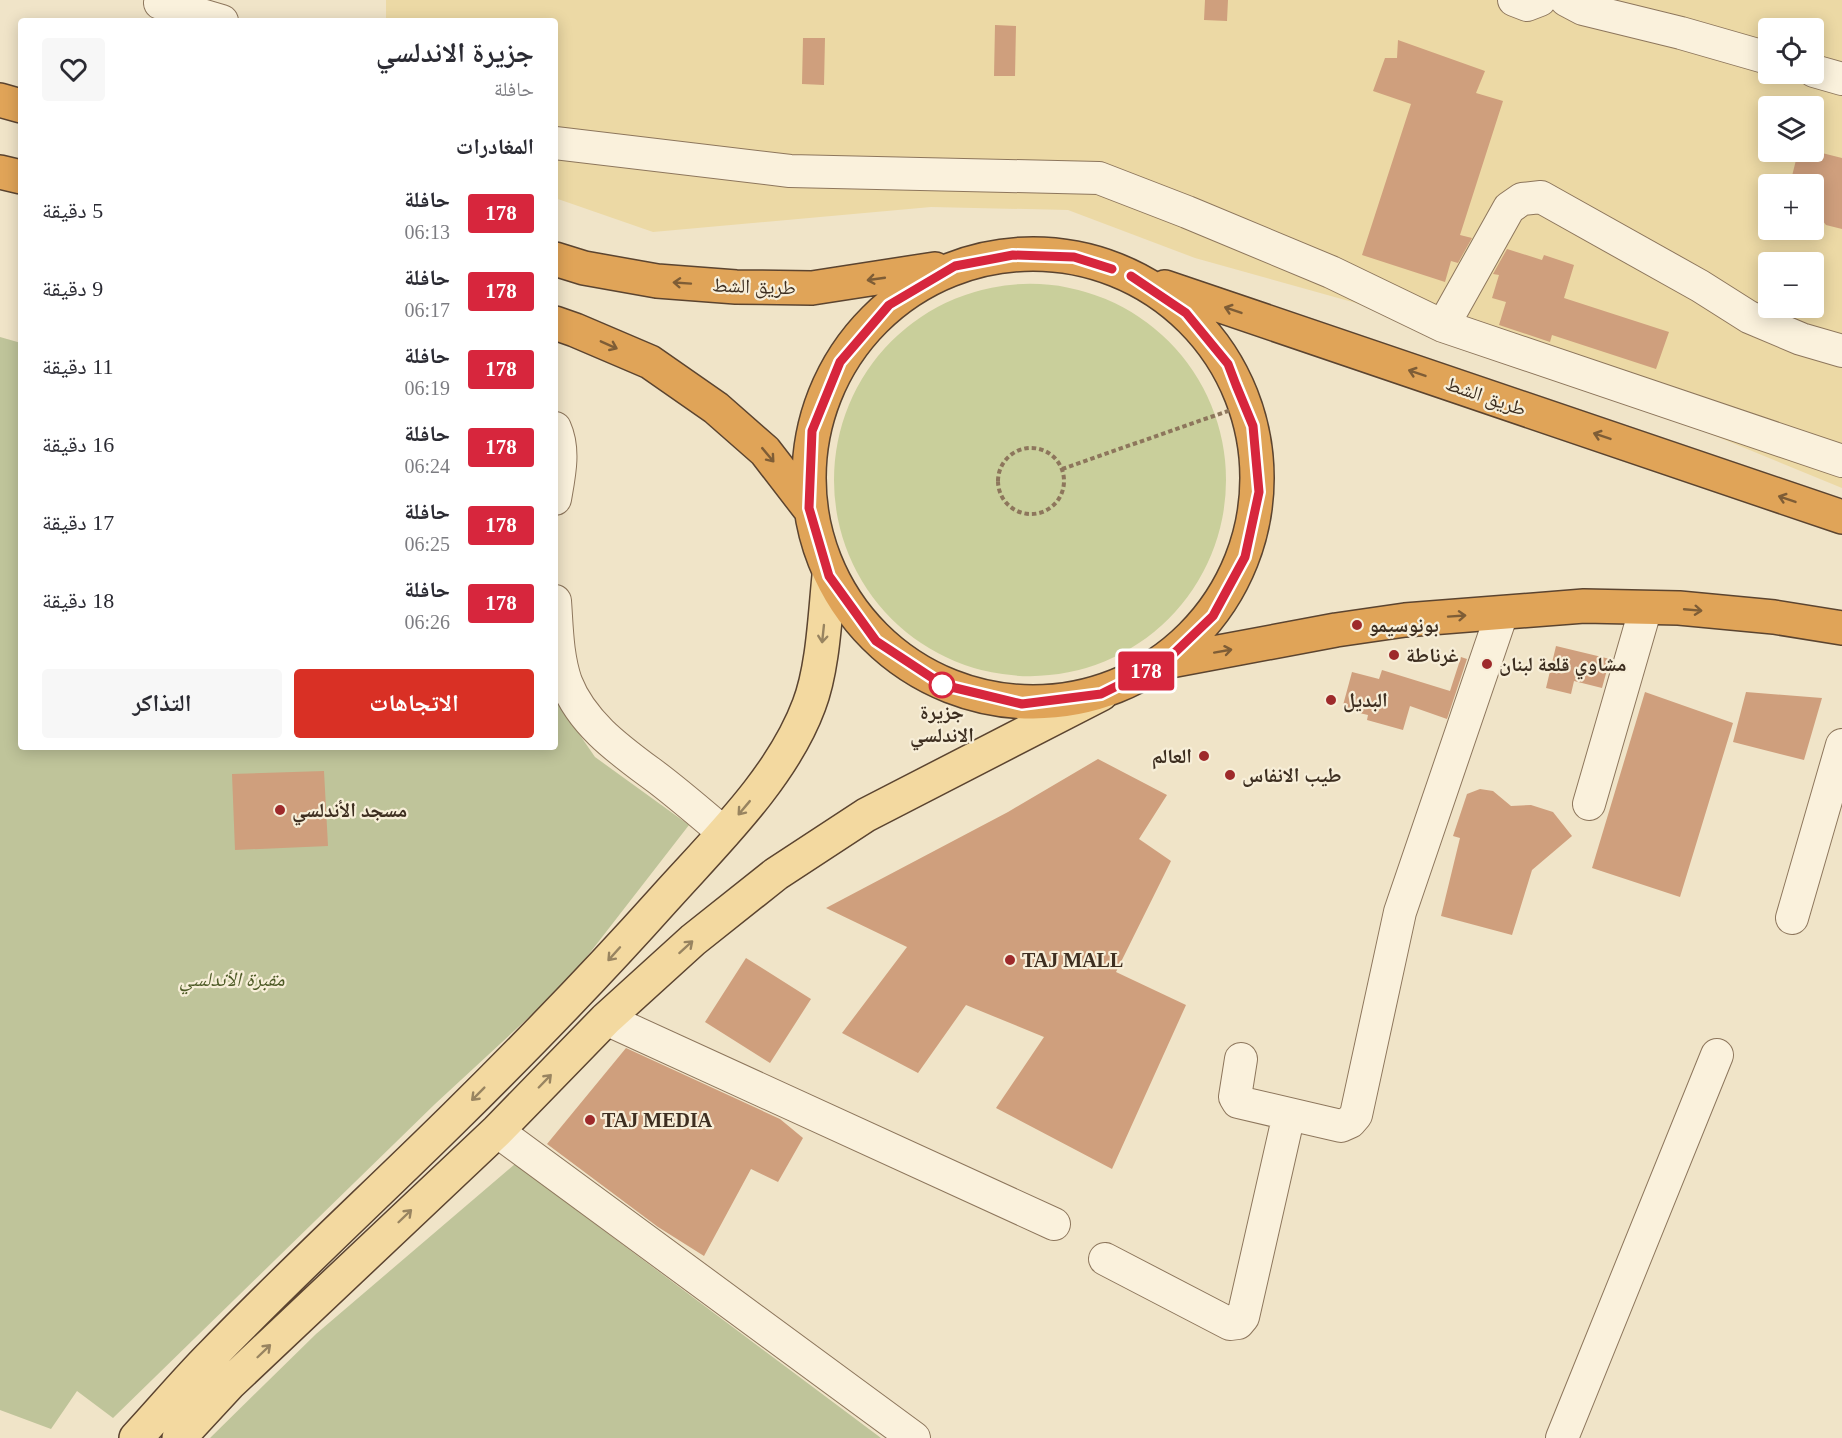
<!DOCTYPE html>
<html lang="ar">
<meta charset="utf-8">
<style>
:root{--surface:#fff;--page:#f7f7f7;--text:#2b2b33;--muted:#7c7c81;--accent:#d93025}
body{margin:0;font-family:"Times New Roman","Noto Naskh Arabic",serif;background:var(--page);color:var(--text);direction:rtl;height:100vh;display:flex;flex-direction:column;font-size:22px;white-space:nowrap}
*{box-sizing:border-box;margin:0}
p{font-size:20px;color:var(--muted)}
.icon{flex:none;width:33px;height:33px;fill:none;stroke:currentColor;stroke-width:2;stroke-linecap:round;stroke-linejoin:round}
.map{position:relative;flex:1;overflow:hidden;direction:ltr}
.details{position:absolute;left:18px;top:18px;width:540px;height:732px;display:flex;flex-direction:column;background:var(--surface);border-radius:6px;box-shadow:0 3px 15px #0003;direction:rtl}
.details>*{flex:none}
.badge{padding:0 12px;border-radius:4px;font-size:21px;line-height:39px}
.tools{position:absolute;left:1758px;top:18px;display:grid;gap:12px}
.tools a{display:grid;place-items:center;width:66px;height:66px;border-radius:6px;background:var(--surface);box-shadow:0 3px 15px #0003;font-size:30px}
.map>.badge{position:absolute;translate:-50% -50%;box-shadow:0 0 0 3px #fff}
h2{padding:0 24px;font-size:22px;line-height:54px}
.round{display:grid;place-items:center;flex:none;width:63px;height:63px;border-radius:6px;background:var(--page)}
.summary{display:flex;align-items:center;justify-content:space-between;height:102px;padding:0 24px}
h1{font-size:28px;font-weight:800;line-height:45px}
.button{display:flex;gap:12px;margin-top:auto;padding:12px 24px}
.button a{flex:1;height:69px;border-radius:6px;background:var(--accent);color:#fff;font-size:24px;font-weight:800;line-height:69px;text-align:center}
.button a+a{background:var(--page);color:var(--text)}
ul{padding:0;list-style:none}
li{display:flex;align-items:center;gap:18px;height:78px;padding:0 24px}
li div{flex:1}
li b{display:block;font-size:22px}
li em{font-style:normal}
li .badge{min-width:66px;font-weight:700;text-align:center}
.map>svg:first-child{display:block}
.green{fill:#c9cf9b}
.sand{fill:#ecd9a5;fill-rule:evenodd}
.cemetery{fill:#bfc49a}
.building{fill:#cf9f7d}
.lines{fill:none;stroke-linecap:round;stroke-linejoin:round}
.minor-casing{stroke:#8d765c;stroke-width:34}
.major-casing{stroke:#5b4430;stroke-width:36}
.highway-casing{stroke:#5b4430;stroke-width:36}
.path{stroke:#8d765c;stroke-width:4;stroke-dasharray:4.5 3;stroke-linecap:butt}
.minor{stroke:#faf1dc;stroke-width:32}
.major{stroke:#f3d9a0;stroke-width:33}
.highway{stroke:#e0a458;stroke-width:33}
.oneway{stroke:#7e5d36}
.oneway2{stroke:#988460}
.line-casing{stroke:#fff;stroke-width:14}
.line{stroke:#d7263d;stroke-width:9}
.poi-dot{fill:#9e2a2b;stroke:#f7eed8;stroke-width:2}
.stop-dot{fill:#fff;stroke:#d7263d;stroke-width:3}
.labels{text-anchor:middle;stroke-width:4.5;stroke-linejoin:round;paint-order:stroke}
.street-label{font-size:20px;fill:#3d2e20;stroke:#f7eed8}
.poi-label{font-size:20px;font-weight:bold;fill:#3d2e20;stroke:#f7eed8;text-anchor:start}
.stop-label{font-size:20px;font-weight:bold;fill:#3d2e20;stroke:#f7eed8}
.park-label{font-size:20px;font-style:italic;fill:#4d5a26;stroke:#f7eed8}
</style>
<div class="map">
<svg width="1842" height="1438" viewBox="0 0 1842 1438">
<rect width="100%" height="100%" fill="#f0e4c8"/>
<path class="green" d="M834 480a196 196 0 1 1 392 0a196 196 0 1 1-392 0Z"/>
<path class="sand" d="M 386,0 L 1842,0 L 1842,488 L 1623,398 L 1356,303 L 1195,258 L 1068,210 L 931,207 L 653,232 L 555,198 L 555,21 L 386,21 ZM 1768,28 L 1814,28 L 1814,74 L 1768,74 ZM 1768,106 L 1814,106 L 1814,152 L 1768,152 ZM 1768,184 L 1814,184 L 1814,230 L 1768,230 ZM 1768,262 L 1814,262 L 1814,308 L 1768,308 Z"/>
<path class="cemetery" d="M 0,337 L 21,343 L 21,747 L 555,747 L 555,699 L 595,757 L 689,825 L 568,981 L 435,1104 L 113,1418 L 77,1391 L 51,1429 L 0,1410 Z
M 515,1164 L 881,1438 L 210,1438 L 316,1334 Z"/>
<path class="building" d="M 1205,0 L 1228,0 L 1227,21 L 1204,20 Z
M 995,25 L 1016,26 L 1015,76 L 994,76 Z
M 803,38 L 825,38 L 824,85 L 802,84 Z
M 1398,40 L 1485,71 L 1476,93 L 1503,101 L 1460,235 L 1472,238 L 1458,263 L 1451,261 L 1445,282 L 1362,255 L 1411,104 L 1373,91 L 1385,58 L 1397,58 Z
M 1814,151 L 1842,158 L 1842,229 L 1826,225 L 1814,210 L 1814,184 L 1790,184 L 1797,156 Z
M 1507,249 L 1542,260 L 1544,255 L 1574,265 L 1564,298 L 1669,332 L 1656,369 L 1552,335 L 1550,342 L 1499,325 L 1506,302 L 1492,298 L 1499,275 L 1493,274 Z
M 1556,646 L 1610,659 L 1602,688 L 1574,681 L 1571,694 L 1546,688 Z
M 1461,657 L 1467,659 L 1447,719 L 1410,706 L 1403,730 L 1367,720 L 1368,715 L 1342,709 L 1352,672 L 1379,679 L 1382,670 L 1450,691 Z
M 1645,692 L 1733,723 L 1680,897 L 1592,868 Z
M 1746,692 L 1822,698 L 1804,760 L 1733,742 Z
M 1098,759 L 1167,795 L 1139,839 L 1171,861 L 1116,972 L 1186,1005 L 1112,1169 L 996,1108 L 1044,1037 L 966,1005 L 918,1073 L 842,1033 L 907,947 L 826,908 L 1008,812 Z
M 324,771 L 328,846 L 235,850 L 232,774 Z
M 1480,789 L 1493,791 L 1511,806 L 1531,805 L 1553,812 L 1572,836 L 1532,870 L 1512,935 L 1441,916 L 1460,838 L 1453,836 L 1467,794 Z
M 746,958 L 811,999 L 770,1063 L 705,1022 Z
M 626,1048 L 780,1119 L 803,1138 L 778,1182 L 751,1169 L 704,1256 L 658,1227 L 547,1144 Z"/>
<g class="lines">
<defs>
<path id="minor" d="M 1514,0 L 1527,5 L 1540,0
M 1566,0 L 1583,9 L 1681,33 L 1768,58
M 160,3 L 222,21
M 1814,71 L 1842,79
M 555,143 L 790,171 L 1099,178 L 1187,212 L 1331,272 L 1443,326 L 1842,461
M 1443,326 L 1509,208 L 1522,199 L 1541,197 L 1700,286 L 1749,317 L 1801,339 L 1842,351
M 555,428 C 565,450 559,476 555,499
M 555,601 C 557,628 557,656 566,682 C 583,726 624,753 660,780 C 682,797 703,815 724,833
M 1589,804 L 1646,607
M 1792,918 L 1842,745
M 606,1019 L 1054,1224
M 1241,1059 L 1235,1097 L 1238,1102 L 1341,1126 L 1350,1122 L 1356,1115 L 1400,912 L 1502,613
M 497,1131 L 914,1438
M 1105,1259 L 1230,1324 L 1238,1323 L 1243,1317 L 1289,1114
M 1562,1438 L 1717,1055"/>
<path id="major" d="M 136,1438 C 162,1410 186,1381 213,1354 C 291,1273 375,1196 456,1116 C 527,1046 597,974 664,899 C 715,842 782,778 809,705 C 823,669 825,615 829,576
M 179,1438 L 229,1384 L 497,1131 L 606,1019 L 693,940 L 776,874 L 866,815 L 1101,694"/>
<path id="highway" d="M 0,100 L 21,106
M 0,172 L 21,177
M809 478a224 224 0 1 1 448 0a224 224 0 1 1-448 0Z
M 555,259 L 584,268 L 657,281 L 736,287 L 812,288 L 935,269
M 1165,287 L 1842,517
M 555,323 L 575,330 L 650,362 L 716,408 L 765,451 L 809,508
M 1165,662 L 1336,630 L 1405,620 L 1584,606 L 1679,608 L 1774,617 L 1842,628"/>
</defs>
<use href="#minor" class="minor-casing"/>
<use href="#major" class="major-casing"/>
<use href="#highway" class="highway-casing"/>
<path class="path" d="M998 481a33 33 0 1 1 66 0a33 33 0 1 1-66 0Z
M 1062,469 L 1245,405"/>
<use href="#minor" class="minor"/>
<use href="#major" class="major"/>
<use href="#highway" class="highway"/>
</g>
<defs><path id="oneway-shaft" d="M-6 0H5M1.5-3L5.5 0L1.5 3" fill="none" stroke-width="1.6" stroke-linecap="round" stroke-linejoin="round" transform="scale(1.5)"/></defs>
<g class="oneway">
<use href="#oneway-shaft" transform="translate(876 279) rotate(172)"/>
<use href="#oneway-shaft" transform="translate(682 283) rotate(-176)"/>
<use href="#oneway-shaft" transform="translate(1233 310) rotate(-161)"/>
<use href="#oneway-shaft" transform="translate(609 345) rotate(24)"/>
<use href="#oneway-shaft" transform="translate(1417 373) rotate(-161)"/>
<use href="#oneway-shaft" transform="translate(1602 436) rotate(-161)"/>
<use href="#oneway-shaft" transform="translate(768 455) rotate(50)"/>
<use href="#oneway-shaft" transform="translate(1787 499) rotate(-161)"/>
<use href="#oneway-shaft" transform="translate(1693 610) rotate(5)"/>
<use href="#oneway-shaft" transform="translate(1457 616) rotate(-4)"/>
<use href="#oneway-shaft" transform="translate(1223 651) rotate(-10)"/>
</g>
<g class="oneway2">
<use href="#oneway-shaft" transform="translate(823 634) rotate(96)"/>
<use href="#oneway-shaft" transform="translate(744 808) rotate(130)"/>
<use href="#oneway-shaft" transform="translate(686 947) rotate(-42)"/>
<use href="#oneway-shaft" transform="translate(614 954) rotate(132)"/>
<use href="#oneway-shaft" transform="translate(545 1081) rotate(-46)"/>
<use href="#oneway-shaft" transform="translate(478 1094) rotate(135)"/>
<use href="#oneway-shaft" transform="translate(405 1216) rotate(-44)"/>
<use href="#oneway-shaft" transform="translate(264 1351) rotate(-44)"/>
</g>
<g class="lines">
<defs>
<path id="line" d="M 1112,269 L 1074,257 L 1013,255 L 955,266 L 889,305 L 840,362 L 812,431 L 809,508 L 829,576 L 876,641 L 943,685 L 1022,704 L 1101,694 L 1165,662 L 1213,616 L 1245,557 L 1259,492 L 1253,426 L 1236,385 L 1228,364 L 1186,313 L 1131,276"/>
</defs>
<use href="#line" class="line-casing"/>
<use href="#line" class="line"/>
</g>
<g class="poi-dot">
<circle cx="1357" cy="625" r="6"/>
<circle cx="1394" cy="655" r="6"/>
<circle cx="1487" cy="664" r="6"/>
<circle cx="1331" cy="700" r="6"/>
<circle cx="1204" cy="756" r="6"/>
<circle cx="1230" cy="775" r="6"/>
<circle cx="280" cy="810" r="6"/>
<circle cx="1010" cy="960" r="6"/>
<circle cx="590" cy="1120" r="6"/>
</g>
<circle class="stop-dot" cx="942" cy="685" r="12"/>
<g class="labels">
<g class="street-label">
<text transform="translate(754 286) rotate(2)" y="7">طريق الشط</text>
<text transform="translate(1486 396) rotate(19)" y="7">طريق الشط</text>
</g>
<g class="poi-label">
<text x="1369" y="632">بونوسيمو</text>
<text x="1406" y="662">غرناطة</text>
<text x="1499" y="671">مشاوي قلعة لبنان</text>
<text x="1343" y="707">البديل</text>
<text x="1192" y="763" text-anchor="end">العالم</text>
<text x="1242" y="782">طيب الانفاس</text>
<text x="292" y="817">مسجد الأندلسي</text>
<text x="1022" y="967">TAJ MALL</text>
<text x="602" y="1127">TAJ MEDIA</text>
</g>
<g class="stop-label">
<text x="942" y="719">جزيرة<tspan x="942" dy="23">الاندلسي</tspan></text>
</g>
<g class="park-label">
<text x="232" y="986">مقبرة الأندلسي</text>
</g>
</g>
</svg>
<div class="tools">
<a><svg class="icon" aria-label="locate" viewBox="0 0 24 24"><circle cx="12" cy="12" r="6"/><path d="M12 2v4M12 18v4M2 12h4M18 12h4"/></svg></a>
<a><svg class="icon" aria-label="layers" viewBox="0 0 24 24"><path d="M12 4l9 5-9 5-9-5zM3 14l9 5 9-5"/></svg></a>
<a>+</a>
<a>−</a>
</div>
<b class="badge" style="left:1146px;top:671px;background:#d7263d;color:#fff">178</b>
<section class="details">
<div class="summary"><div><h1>جزيرة الاندلسي</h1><p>حافلة</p></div><a class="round"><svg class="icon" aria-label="heart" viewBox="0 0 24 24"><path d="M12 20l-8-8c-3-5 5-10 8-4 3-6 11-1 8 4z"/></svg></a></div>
<h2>المغادرات</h2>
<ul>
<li><span class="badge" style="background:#d7263d;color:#fff">178</span><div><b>حافلة</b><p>06:13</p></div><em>5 دقيقة</em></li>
<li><span class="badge" style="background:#d7263d;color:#fff">178</span><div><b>حافلة</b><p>06:17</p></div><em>9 دقيقة</em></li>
<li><span class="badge" style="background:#d7263d;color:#fff">178</span><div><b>حافلة</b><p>06:19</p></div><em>11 دقيقة</em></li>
<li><span class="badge" style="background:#d7263d;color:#fff">178</span><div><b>حافلة</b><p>06:24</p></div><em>16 دقيقة</em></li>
<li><span class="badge" style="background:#d7263d;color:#fff">178</span><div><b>حافلة</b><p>06:25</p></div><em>17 دقيقة</em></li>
<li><span class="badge" style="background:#d7263d;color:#fff">178</span><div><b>حافلة</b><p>06:26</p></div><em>18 دقيقة</em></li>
</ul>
<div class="button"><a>الاتجاهات</a><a>التذاكر</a></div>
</section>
</div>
